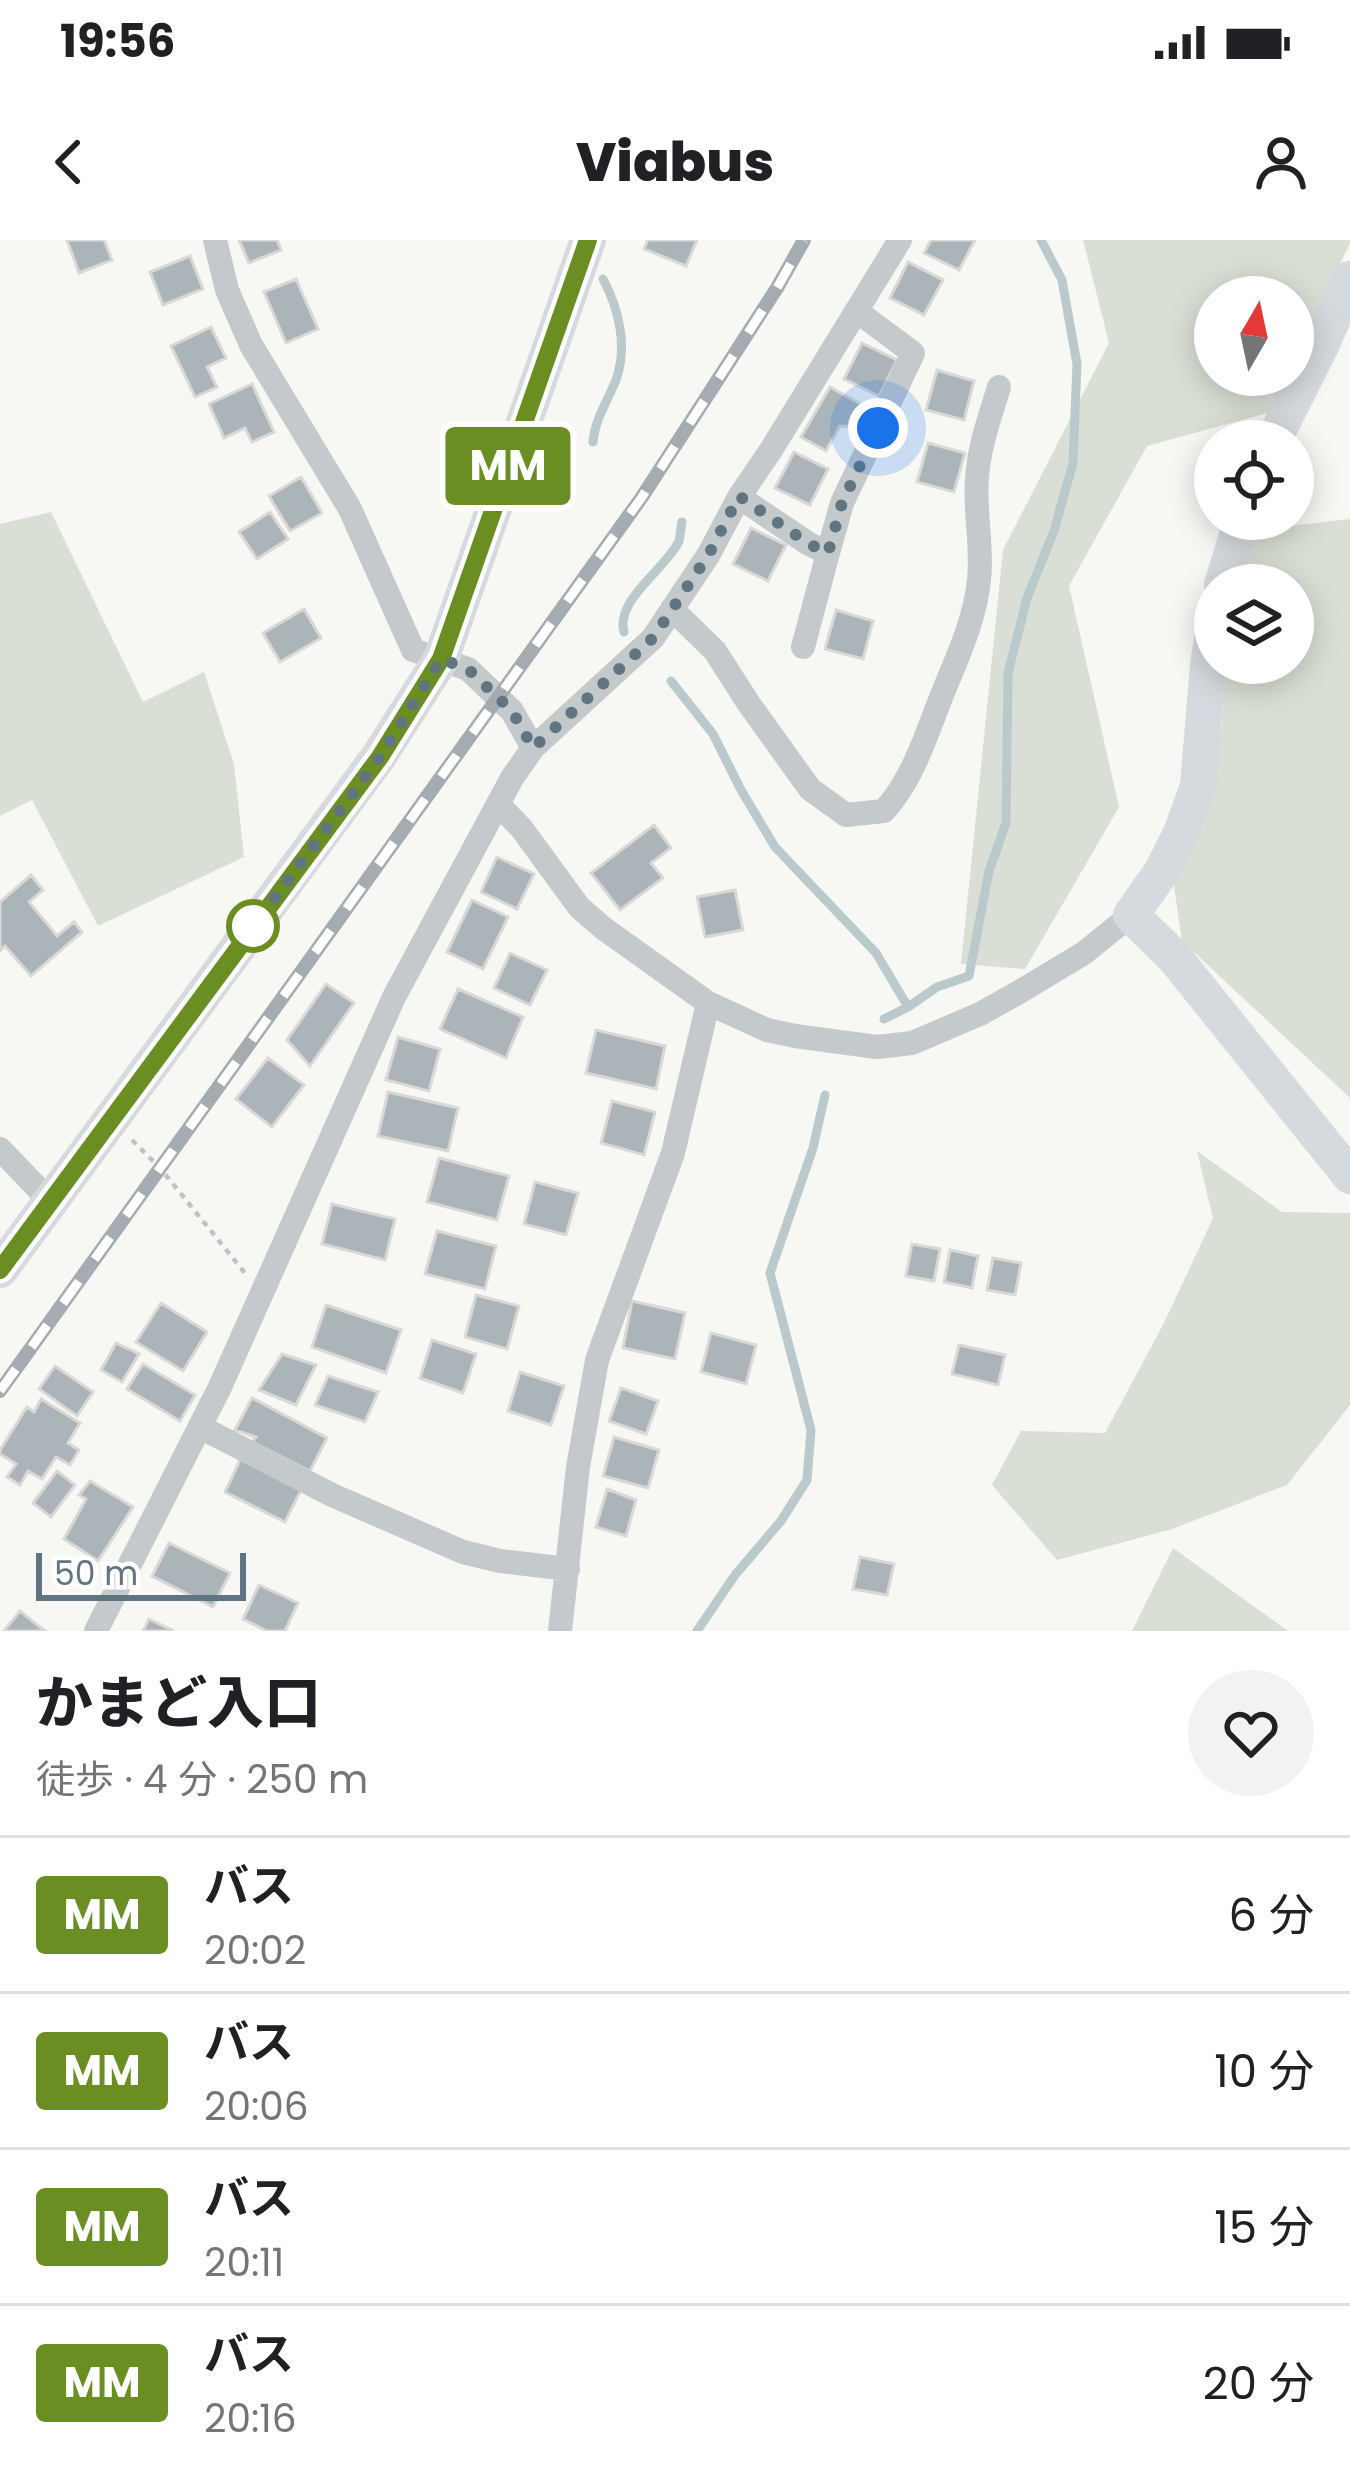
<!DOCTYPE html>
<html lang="ja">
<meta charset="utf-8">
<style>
:root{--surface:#fff;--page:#f2f2f2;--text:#202124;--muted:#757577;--line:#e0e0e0}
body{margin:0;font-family:Poppins,"Noto Sans JP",sans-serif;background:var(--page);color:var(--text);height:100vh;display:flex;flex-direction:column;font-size:45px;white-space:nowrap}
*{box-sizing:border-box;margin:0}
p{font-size:39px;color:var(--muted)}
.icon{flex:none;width:66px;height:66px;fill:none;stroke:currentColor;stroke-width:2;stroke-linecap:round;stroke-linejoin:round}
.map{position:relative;height:1391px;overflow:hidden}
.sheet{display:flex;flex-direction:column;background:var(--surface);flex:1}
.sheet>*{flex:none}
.badge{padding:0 24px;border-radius:9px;font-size:42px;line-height:78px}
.needle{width:78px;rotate:9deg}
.fabs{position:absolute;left:1194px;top:36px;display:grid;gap:24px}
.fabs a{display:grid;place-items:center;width:120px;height:120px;border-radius:50%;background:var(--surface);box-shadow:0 6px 30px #0003;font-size:60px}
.scale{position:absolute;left:36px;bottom:30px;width:210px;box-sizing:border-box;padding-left:12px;border:6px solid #607581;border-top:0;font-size:33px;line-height:42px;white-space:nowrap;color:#607581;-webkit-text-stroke:9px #fff;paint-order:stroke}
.you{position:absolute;width:60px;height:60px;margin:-30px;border:9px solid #fff;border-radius:50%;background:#1a73e8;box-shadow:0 0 0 18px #1a73e833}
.map>.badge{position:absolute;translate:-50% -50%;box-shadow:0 0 0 6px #fff}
.round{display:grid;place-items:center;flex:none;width:126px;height:126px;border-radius:63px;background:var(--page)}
.headline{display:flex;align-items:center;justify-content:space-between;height:204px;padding:0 36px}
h1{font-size:57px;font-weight:800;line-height:90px}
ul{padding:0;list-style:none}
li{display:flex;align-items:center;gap:36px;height:156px;padding:0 36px;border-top:3px solid var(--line)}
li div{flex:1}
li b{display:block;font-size:45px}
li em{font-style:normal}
li .badge{min-width:132px;font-weight:700;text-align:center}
.status{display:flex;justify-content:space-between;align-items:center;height:84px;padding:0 60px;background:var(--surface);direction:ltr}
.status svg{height:33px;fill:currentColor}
header{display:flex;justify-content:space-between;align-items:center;height:156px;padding:0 36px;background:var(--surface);font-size:54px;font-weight:800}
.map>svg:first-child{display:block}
.green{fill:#d9dfd4}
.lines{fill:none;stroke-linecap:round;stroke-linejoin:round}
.stream{stroke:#bac9cc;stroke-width:9}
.building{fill:#abb5b9;stroke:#d9d8d6;stroke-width:3}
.path{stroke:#c0c2c4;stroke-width:4.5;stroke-dasharray:6 6;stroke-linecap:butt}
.street{stroke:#c4c9cc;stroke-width:24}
.secondary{stroke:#d5dade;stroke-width:36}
.rail-casing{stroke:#a4acb1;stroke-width:14}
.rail{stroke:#fff;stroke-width:9;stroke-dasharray:27;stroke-linecap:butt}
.line-casing{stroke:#fff;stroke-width:27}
.line{stroke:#6b8e23;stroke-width:18}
.walk{stroke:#607581;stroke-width:12;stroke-dasharray:0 21.6}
.stop-dot{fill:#fff;stroke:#6b8e23;stroke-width:6}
</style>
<div class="status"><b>19:56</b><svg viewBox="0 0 49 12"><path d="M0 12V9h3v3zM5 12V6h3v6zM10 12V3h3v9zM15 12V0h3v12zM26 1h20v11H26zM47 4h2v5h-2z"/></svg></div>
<header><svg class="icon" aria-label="back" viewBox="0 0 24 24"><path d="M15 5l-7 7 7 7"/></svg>Viabus<svg class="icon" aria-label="person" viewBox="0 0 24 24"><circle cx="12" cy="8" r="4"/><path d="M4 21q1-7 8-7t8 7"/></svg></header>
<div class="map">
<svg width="1350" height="1391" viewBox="0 0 1350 1391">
<rect width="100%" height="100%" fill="#f7f7f4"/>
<path class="green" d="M 1083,0 L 1350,0 L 1350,3 L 1293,125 L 1293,57 L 1215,57 L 1215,135 L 1288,135 L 1271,172 L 1147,206 L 1069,346 L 1119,567 L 1025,729 L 961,724 L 1003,310 L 1109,103 Z
M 51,272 L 143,462 L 204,432 L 234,524 L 244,617 L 98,686 L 32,560 L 0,576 L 0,284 Z
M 1350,279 L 1350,858 L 1182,701 L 1173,640 L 1212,551 L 1221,487 L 1226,423 L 1293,423 L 1293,345 L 1238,345 L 1255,290 Z
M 1197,911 L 1282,972 L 1350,973 L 1350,1165 L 1287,1245 L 1172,1289 L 1057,1320 L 992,1245 L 1021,1191 L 1105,1193 L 1164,1083 L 1213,978 Z
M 1173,1308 L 1288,1391 L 1132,1391 Z"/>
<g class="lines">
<path class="stream" d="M 593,202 C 595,179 608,160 616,140 C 628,107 619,69 603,39
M 624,392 C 615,360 666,329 679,301 C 680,298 681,285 682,282
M 671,441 L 713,494 L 741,550 L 775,607 L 876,713 L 908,767
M 884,779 L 908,767 L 937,747 L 969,736 L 989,631 L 1006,583 L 1008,433 L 1027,358 L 1054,291 L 1073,223 L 1077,124 L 1062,40 L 1041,0
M 697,1391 L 735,1335 L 781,1281 L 807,1240 L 811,1190 L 770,1033 L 813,908 L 825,855"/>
</g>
<path class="building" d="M 67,0 L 104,0 L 112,20 L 79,33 Z
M 239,0 L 277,0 L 281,10 L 249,23 Z
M 648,0 L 697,0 L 686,26 L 644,9 Z
M 931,0 L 975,0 L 959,30 L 924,13 Z
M 190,16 L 203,49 L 163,65 L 150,32 Z
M 908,22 L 943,40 L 924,75 L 890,58 Z
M 296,39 L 318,89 L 286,103 L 264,52 Z
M 211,87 L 226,118 L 207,127 L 217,147 L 195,157 L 171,106 Z
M 862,103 L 897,120 L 879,156 L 844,139 Z
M 937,130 L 974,141 L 964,180 L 926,170 Z
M 252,144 L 274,192 L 252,202 L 245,188 L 224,198 L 209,164 Z
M 830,147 L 864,166 L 853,187 L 840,186 L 826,211 L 801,197 Z
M 928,203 L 965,213 L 954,252 L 917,242 Z
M 794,212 L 828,229 L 810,265 L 775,248 Z
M 301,237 L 322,273 L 290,291 L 269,256 Z
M 270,272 L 288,299 L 257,319 L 239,292 Z
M 751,288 L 786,305 L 768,341 L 733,324 Z
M 304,369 L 321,398 L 280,422 L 263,393 Z
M 836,370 L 873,381 L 863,419 L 825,409 Z
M 654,585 L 671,608 L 651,623 L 663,638 L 620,670 L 591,633 Z
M 497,617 L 534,634 L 517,669 L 481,652 Z
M 31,635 L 43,650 L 29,662 L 57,696 L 74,682 L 82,692 L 31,736 L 5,706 L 0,711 L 0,662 Z
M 735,650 L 743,690 L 705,697 L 697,657 Z
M 472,660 L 508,677 L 483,729 L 447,712 Z
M 510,713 L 547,730 L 530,765 L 494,748 Z
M 326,744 L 354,763 L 310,826 L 287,800 Z
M 458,749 L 523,777 L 506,818 L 440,789 Z
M 596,790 L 665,806 L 656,849 L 586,833 Z
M 398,797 L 440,809 L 429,851 L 386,840 Z
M 268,818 L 304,845 L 272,887 L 236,859 Z
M 388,852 L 458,868 L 448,911 L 378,896 Z
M 612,861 L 655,872 L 644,915 L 601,903 Z
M 439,918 L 509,936 L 497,980 L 427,962 Z
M 535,942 L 578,953 L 566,995 L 524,984 Z
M 332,964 L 395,979 L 385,1020 L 322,1004 Z
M 437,991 L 496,1006 L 485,1049 L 425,1034 Z
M 912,1004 L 940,1009 L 934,1041 L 906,1036 Z
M 950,1010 L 978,1016 L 972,1048 L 944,1042 Z
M 993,1018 L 1021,1023 L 1015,1055 L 987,1050 Z
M 476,1055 L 519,1066 L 507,1109 L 465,1097 Z
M 632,1061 L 685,1073 L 675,1119 L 623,1108 Z
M 161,1063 L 207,1092 L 183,1131 L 136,1102 Z
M 326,1065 L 401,1090 L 386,1133 L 312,1107 Z
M 711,1093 L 756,1105 L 746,1144 L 701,1132 Z
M 432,1100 L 476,1114 L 463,1153 L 420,1138 Z
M 116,1103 L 139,1114 L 122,1142 L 101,1130 Z
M 959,1105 L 1005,1115 L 998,1145 L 952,1134 Z
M 282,1114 L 316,1125 L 296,1165 L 259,1150 Z
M 143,1124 L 195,1155 L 180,1181 L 127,1149 Z
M 55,1126 L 93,1152 L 77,1176 L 39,1149 Z
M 520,1132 L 564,1146 L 551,1185 L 508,1171 Z
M 328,1136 L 378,1152 L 365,1182 L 315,1165 Z
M 621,1148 L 658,1161 L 646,1194 L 609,1181 Z
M 252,1158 L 327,1198 L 310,1231 L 252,1202 L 256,1197 L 235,1190 Z
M 41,1159 L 80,1183 L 68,1203 L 79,1210 L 70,1225 L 56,1217 L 42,1239 L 28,1231 L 20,1245 L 7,1237 L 16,1224 L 0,1214 L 0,1210 L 27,1167 L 34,1172 Z
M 614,1197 L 659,1210 L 648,1248 L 603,1236 Z
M 241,1218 L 302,1248 L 285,1282 L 225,1252 Z
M 57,1231 L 75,1245 L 51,1277 L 33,1263 Z
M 90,1241 L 133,1267 L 98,1321 L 64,1299 L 86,1259 L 79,1255 Z
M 607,1249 L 636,1260 L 626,1296 L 596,1287 Z
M 169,1303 L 230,1333 L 213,1367 L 152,1336 Z
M 860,1317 L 894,1324 L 887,1355 L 853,1349 Z
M 259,1345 L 298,1363 L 285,1391 L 267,1391 L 243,1379 Z
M 20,1371 L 45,1391 L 4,1391 Z
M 149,1379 L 174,1391 L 143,1391 Z"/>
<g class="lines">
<path class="path" d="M 132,900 L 160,928 L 245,1033"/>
<path class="street" d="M 739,257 L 809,304 L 828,313 L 842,263 L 913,113 L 858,72
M 672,369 L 715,411 L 749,464 L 810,549 L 846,575 L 884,571 C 913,539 926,495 942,455 C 957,418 975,380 979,340 C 983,306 974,272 977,238 C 979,206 990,177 999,147
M 803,407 L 828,313
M 533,508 L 653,398 L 709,314 L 739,257 L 771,210 L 900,0
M 499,565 L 522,589 L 579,667 L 603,688 L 708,763 L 767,790 L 795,796 L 877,807 L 912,803 L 980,774 L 1021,751 L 1084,713 L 1131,675
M 0,909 L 50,961
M 200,1187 L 332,1255 L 463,1312 L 500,1321 L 568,1329
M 96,1391 L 220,1147 L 394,757 L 512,538 L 533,508 L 512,471 L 468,429 L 413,410 L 350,269 L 251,105 L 227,50 L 215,0
M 560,1391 L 578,1227 L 597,1120 L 673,913 L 708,763"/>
<path class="secondary" d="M 1273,201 L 1320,108 L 1350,39
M 1222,345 L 1242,279
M 1215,379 L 1208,425 L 1198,546 L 1181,593 L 1162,631 L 1131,675 L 1174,717 L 1350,936
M 0,1030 L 379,516 L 441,419 L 588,0"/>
<defs>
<path id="rail" d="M 0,1151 L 642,257 L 777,48 L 804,0"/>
</defs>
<use href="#rail" class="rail-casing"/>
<use href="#rail" class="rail"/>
</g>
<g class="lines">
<defs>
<path id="line" d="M 0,1030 L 380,517 L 441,419 L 588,0"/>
</defs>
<use href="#line" class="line-casing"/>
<use href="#line" class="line"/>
<path class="walk" d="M 253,686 L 245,698 L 380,517 L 441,419 L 468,429 L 512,471 L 533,508 L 653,398 L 709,314 L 739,256 L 809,304 L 828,313 L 842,263 L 878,188"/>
</g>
<circle class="stop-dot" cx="253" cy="686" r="24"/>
</svg>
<div class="fabs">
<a><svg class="needle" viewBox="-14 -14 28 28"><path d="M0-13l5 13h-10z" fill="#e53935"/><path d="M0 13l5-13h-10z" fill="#757577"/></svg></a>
<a><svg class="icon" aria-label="locate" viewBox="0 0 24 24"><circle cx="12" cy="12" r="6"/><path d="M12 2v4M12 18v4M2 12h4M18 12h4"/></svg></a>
<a><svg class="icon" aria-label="layers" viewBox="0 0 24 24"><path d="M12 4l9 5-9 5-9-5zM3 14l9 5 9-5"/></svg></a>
</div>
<div class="scale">50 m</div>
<div class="you" style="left:878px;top:188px"></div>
<b class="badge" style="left:508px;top:226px;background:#6b8e23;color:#fff">MM</b>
</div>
<section class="sheet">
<div class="headline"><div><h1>かまど入口</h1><p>徒歩 · 4 分 · 250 m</p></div><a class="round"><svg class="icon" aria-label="heart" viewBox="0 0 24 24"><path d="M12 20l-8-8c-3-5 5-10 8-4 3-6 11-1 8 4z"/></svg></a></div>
<ul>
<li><span class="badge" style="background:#6b8e23;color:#fff">MM</span><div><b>バス</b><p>20:02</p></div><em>6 分</em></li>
<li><span class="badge" style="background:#6b8e23;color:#fff">MM</span><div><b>バス</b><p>20:06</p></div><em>10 分</em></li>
<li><span class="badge" style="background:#6b8e23;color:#fff">MM</span><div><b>バス</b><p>20:11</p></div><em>15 分</em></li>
<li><span class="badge" style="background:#6b8e23;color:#fff">MM</span><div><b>バス</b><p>20:16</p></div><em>20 分</em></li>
</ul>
</section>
